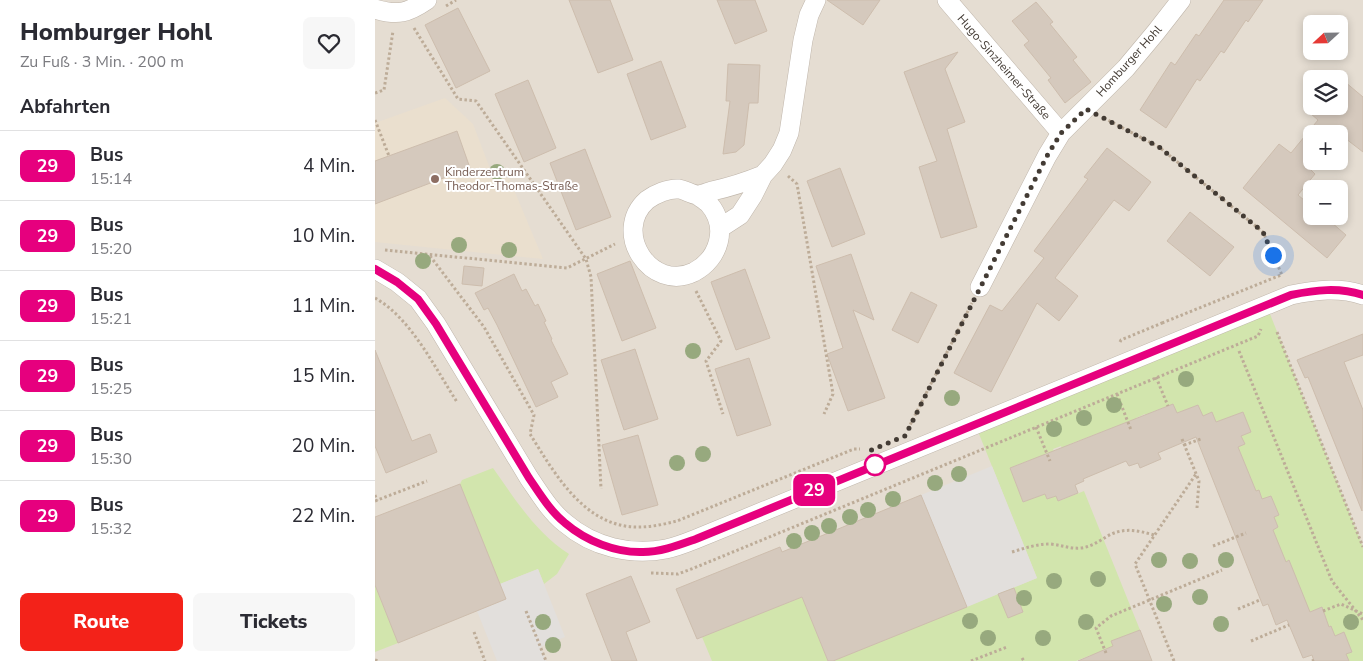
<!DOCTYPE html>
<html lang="de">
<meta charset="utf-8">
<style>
:root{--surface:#fff;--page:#f7f7f7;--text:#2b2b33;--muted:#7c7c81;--line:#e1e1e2;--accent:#f32219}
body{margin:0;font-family:"Nunito Sans",sans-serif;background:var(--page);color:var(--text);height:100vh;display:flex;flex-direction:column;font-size:19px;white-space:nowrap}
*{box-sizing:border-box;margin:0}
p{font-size:16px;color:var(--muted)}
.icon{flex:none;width:28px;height:28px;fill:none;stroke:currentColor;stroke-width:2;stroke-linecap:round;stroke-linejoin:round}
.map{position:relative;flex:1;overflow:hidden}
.panel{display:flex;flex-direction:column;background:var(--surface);width:375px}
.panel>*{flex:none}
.badge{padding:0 10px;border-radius:8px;font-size:18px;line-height:32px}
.needle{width:32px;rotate:248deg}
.controls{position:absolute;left:928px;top:15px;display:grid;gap:10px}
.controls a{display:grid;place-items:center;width:45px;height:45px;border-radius:8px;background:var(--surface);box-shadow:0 2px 8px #0003;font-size:25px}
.you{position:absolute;width:25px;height:25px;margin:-12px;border:4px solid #fff;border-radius:50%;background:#1a73e8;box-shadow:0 0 0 8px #1a73e833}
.map>.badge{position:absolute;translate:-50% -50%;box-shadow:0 0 0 2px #fff}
h2{padding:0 20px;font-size:19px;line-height:45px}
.round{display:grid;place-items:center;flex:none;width:52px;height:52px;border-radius:8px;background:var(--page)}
.summary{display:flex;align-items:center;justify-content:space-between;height:85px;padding:0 20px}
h1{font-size:24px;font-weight:800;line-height:38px}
.cta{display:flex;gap:10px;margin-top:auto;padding:10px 20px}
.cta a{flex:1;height:58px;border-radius:8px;background:var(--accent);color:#fff;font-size:20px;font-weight:800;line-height:58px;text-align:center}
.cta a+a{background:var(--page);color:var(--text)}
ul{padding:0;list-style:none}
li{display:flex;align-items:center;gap:15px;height:70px;padding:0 20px;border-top:1px solid var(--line)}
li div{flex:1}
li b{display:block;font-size:19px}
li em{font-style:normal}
li .badge{min-width:55px;font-weight:700;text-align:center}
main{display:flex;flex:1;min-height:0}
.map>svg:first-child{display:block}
.residential{fill:#e5ddd2;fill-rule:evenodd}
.education{fill:#eadfce}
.green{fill:#d2e5ad}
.parking{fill:#e2dfdc}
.building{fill:#d5c9bd;stroke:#cdbdad}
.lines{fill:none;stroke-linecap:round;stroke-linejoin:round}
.street-casing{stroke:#bfb5aa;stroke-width:20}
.path{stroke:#bdac98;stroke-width:3;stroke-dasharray:2.5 2.5;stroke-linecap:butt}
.street{stroke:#fff;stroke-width:19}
.tree{fill:#97a97e}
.line-casing{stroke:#fff;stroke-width:11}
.line{stroke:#e6007e;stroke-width:8}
.walk{stroke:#433b34;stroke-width:5;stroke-dasharray:0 9}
.education-dot{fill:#8d6e63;stroke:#fff;stroke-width:2}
.stop-dot{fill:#fff;stroke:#e6007e;stroke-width:2.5}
.labels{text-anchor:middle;stroke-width:4;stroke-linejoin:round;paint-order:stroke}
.street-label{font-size:12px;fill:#433b34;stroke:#fff}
.education-label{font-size:12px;fill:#785e54;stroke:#fff;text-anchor:start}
</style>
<main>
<section class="panel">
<div class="summary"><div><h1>Homburger Hohl</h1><p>Zu Fuß · 3 Min. · 200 m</p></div><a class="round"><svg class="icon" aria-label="heart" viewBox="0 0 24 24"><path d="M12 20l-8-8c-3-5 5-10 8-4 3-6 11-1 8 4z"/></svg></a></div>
<h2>Abfahrten</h2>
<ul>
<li><span class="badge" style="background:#e6007e;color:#fff">29</span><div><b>Bus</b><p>15:14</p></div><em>4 Min.</em></li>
<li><span class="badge" style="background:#e6007e;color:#fff">29</span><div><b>Bus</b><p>15:20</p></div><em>10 Min.</em></li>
<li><span class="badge" style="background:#e6007e;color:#fff">29</span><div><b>Bus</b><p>15:21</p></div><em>11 Min.</em></li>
<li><span class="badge" style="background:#e6007e;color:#fff">29</span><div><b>Bus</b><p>15:25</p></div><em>15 Min.</em></li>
<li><span class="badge" style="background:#e6007e;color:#fff">29</span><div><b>Bus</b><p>15:30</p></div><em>20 Min.</em></li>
<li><span class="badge" style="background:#e6007e;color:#fff">29</span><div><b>Bus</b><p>15:32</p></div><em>22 Min.</em></li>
</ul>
<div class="cta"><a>Route</a><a>Tickets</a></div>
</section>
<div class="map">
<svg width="988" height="661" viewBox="0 0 988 661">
<rect width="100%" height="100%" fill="#f1ece4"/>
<path class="residential" d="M 0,0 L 988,0 L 988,661 L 0,661 ZM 936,24 L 964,24 L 964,51 L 936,51 ZM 936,79 L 964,79 L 964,106 L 936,106 ZM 936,134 L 964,134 L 964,161 L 936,161 ZM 936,189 L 964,189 L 964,216 L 936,216 Z"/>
<path class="education" d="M 70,98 L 98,124 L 119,179 L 134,178 L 168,259 L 0,242 L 0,123 Z"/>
<path class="green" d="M 891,304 L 988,547 L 988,661 L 974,661 L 971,654 L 977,652 L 969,632 L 960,636 L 956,626 L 954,627 L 947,607 L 930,614 L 914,561 L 908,563 L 898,530 L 903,527 L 899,517 L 904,515 L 896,496 L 887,499 L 884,490 L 881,491 L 863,447 L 869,444 L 866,436 L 876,432 L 868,412 L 841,422 L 837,412 L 828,416 L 823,405 L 802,413 L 798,404 L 777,412 L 772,417 L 770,414 L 761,418 L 764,427 L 738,430 L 737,428 L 695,444 L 689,452 L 686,446 L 678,449 L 682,459 L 656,463 L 655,460 L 635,468 L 648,502 L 670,494 L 672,499 L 681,496 L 684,501 L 709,491 L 765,630 L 736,641 L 739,649 L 718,658 L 716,655 L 701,661 L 458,661 L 662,578 L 600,424 Z
M 118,468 C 140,499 161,533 194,554 L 182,574 L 169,584 L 163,569 L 125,584 L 85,484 L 87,480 Z
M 0,585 L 23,643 L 0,652 Z
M 427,597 L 453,661 L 337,661 L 327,637 Z"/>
<path class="parking" d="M 617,466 L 662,578 L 592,607 L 546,495 Z
M 163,569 L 190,637 L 165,647 L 171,661 L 122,661 L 102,611 L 131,599 L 125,584 Z"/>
<path class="building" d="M 194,0 L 235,0 L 258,60 L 223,73 Z
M 342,0 L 380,0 L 392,31 L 360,44 Z
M 452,0 L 505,0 L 488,25 Z
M 849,0 L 888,0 L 873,22 L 871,20 L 849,53 L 846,51 L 825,81 L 822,79 L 791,128 L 765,110 L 796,62 L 800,65 L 821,34 L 824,36 Z
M 661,2 L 678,22 L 675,24 L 702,57 L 698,60 L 716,82 L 690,103 L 673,80 L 676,78 L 649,45 L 654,41 L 637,21 Z
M 83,8 L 115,71 L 81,88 L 50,25 Z
M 583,52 L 570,69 L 590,122 L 572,129 L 602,227 L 566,238 L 544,167 L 562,161 L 529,72 Z
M 286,61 L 311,127 L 276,140 L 252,74 Z
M 353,64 L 385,65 L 383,103 L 374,103 L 369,145 L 361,152 L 348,154 L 355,101 L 351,101 Z
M 957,71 L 988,97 L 988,152 L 966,135 L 964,137 L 964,134 L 936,134 L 936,161 L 944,161 L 936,170 L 940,174 L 923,195 L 936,206 L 936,216 L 949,216 L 971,235 L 952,258 L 868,188 L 904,144 L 916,153 L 943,120 L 928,107 L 936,97 L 936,106 L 964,106 L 964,79 L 951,79 Z
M 153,80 L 181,148 L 149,162 L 120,94 Z
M 82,131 L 95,168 L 0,204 L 0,161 Z
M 732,148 L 776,182 L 754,211 L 739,200 L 680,278 L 703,296 L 684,321 L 662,303 L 616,392 L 579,373 L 615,305 L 627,311 L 669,258 L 659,251 L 713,179 L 709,177 Z
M 210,149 L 236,217 L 201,230 L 175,163 Z
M 465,168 L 490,234 L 457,247 L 432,181 Z
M 815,212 L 859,247 L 835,276 L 792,241 Z
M 476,254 L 499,320 L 478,310 L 510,398 L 473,411 L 452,354 L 468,348 L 441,266 Z
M 255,261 L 281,328 L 247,341 L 222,274 Z
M 89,266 L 109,268 L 107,286 L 87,284 Z
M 370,269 L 395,338 L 361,350 L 336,282 Z
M 139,274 L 147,291 L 151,289 L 160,306 L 163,304 L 171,321 L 169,322 L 177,339 L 176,340 L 193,374 L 176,382 L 183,397 L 161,407 L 122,325 L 113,308 L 109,310 L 100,293 Z
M 536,292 L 562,305 L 543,343 L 517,330 Z
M 988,334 L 988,355 L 969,362 L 988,410 L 987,511 L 933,377 L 930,378 L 922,360 Z
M 260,349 L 283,419 L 249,430 L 226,360 Z
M 0,350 L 37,441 L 55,434 L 62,452 L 11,473 L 0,446 Z
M 374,358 L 396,425 L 362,436 L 340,369 Z
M 798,404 L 802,413 L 823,405 L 828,416 L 837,412 L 841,422 L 868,412 L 876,432 L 866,436 L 870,444 L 863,447 L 881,491 L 884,490 L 887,499 L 896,496 L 904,515 L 899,517 L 903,527 L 898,530 L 911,562 L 914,560 L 935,612 L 947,607 L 954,627 L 956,626 L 960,636 L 969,632 L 977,652 L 971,654 L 974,661 L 939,661 L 937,655 L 928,658 L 912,620 L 901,625 L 893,604 L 888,606 L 821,437 L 783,453 L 786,459 L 765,468 L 763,463 L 754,466 L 751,461 L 708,479 L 709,481 L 700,485 L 703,493 L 683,501 L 681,496 L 672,499 L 670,494 L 648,502 L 635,468 Z
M 263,435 L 283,505 L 247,515 L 227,445 Z
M 85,484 L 131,599 L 23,643 L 0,585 L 0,517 Z
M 546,495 L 592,607 L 458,661 L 453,661 L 427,597 L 322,639 L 301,589 L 405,547 L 407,552 Z
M 256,576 L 275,622 L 251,632 L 262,661 L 237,661 L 211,594 Z
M 639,588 L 648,612 L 633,618 L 623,594 Z
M 765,630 L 777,661 L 703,661 L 738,646 L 736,641 Z"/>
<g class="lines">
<defs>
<path id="street" d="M 572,0 L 686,133
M 0,9 C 23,16 33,13 52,0
M 322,195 C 326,198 331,201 334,204 C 354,227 344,259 319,272 C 276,293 236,232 272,200 C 280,194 294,188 304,189 C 310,190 316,194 322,195 C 327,195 333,192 337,191 C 355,187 371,182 388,175
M 345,228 L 365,215 L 378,195 L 388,175 L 398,164 L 407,150 L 414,133 L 428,40 L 434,15 L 441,0
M 0,269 L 22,282 L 43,299 L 61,324 L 154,478 C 165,494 175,511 190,523 C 218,547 256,556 291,549 C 301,547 311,543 321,539 L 916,295 C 940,290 964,287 988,295
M 605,287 L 672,156 L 686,133 L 751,68 L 781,32 L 806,0"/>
</defs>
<use href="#street" class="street-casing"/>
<path class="path" d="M 71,6 L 81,0
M 39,28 L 83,99 L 101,101 L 211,259 L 216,277 L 226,489
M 0,93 L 9,90 L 18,31
M 729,118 L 784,147 L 888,232 L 907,275
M 0,120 L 14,156
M 413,176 L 422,184 L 458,394 L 449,414
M 10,250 L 192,268 L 240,244
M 55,256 L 109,327 L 159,415 L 155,434 C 180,474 210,528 264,527 C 277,527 290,524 302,521 L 479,449 L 485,449
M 321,291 L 346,341 L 331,361 L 348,414
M 0,298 C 36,318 60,368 82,402
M 787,323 L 906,275
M 902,332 L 988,547
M 745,342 L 746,340 L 787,323
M 864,351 L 957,581 L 988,620
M 781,377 L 793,406
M 742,394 L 756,430
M 661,427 L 675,461
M 533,429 L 597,303
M 807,439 L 824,481 L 822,508
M 809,445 L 826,439
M 0,495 L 2,501
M 0,501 L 52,481
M 838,546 L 871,533
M 637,552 C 650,548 662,544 675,544 C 686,545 695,549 706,548 C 715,547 723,542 731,537 C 747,527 762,530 779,535
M 276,573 L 303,574 L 319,568 L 883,336 L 886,329
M 863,609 L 885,600
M 151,611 L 171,661
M 948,611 L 966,604 L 988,614
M 99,632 L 110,661
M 876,641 L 914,625
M 731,653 L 721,628 L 736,616 L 847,570
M 647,658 L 649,661
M 0,660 L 3,661
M 596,661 L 632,647
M 799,661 L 760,564 L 821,474
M 937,661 L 939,660"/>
<use href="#street" class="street"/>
</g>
<g class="tree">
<circle cx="122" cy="172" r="8"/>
<circle cx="84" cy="245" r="8"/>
<circle cx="134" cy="250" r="8"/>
<circle cx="48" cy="261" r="8"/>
<circle cx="318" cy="351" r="8"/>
<circle cx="811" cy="379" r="8"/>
<circle cx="577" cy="398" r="8"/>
<circle cx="739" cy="405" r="8"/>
<circle cx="709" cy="418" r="8"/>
<circle cx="679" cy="429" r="8"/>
<circle cx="328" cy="454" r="8"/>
<circle cx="302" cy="463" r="8"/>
<circle cx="584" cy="474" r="8"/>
<circle cx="560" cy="483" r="8"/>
<circle cx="518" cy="499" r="8"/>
<circle cx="493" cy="510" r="8"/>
<circle cx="475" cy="517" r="8"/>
<circle cx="454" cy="526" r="8"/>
<circle cx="437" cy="533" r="8"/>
<circle cx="419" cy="541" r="8"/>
<circle cx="784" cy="560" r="8"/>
<circle cx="851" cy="560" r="8"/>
<circle cx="815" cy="561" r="8"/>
<circle cx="723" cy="579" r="8"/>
<circle cx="679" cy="581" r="8"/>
<circle cx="825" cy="597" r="8"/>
<circle cx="649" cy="598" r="8"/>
<circle cx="789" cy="604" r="8"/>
<circle cx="595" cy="621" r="8"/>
<circle cx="168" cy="622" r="8"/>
<circle cx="711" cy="622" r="8"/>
<circle cx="976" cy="622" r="8"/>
<circle cx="846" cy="624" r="8"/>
<circle cx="613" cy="638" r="8"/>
<circle cx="668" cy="638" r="8"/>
<circle cx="178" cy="645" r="8"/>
</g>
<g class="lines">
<defs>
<path id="line" d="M 0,269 L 22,282 L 43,299 L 61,324 L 154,478 C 165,494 175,511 190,523 C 211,541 241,553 268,552 C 286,552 304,545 321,539 L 916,295 C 940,290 964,287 988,295"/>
</defs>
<use href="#line" class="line-casing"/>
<use href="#line" class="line"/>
<path class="walk" d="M 500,465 L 494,451 L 530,436 L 672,156 L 686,133 L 711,109 L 784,147 L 888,232 L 898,255"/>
</g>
<circle class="education-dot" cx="60" cy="179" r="5"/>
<circle class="stop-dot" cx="500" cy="465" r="10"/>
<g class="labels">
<g class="street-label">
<text transform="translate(754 61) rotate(-48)" y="4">Homburger Hohl</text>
<text transform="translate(629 67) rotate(49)" y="4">Hugo-Sinzheimer-Straße</text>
</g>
<g class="education-label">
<text x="70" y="176">Kinderzentrum<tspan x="70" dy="14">Theodor-Thomas-Straße</tspan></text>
</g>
</g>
</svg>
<div class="controls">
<a><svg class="needle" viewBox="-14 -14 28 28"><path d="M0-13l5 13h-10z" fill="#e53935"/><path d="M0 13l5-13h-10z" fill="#7c7c81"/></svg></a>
<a><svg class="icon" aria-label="layers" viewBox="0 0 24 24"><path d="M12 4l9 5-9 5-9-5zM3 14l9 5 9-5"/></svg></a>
<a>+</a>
<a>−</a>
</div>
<div class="you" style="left:898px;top:255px"></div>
<b class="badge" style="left:439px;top:490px;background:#e6007e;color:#fff">29</b>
</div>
</main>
